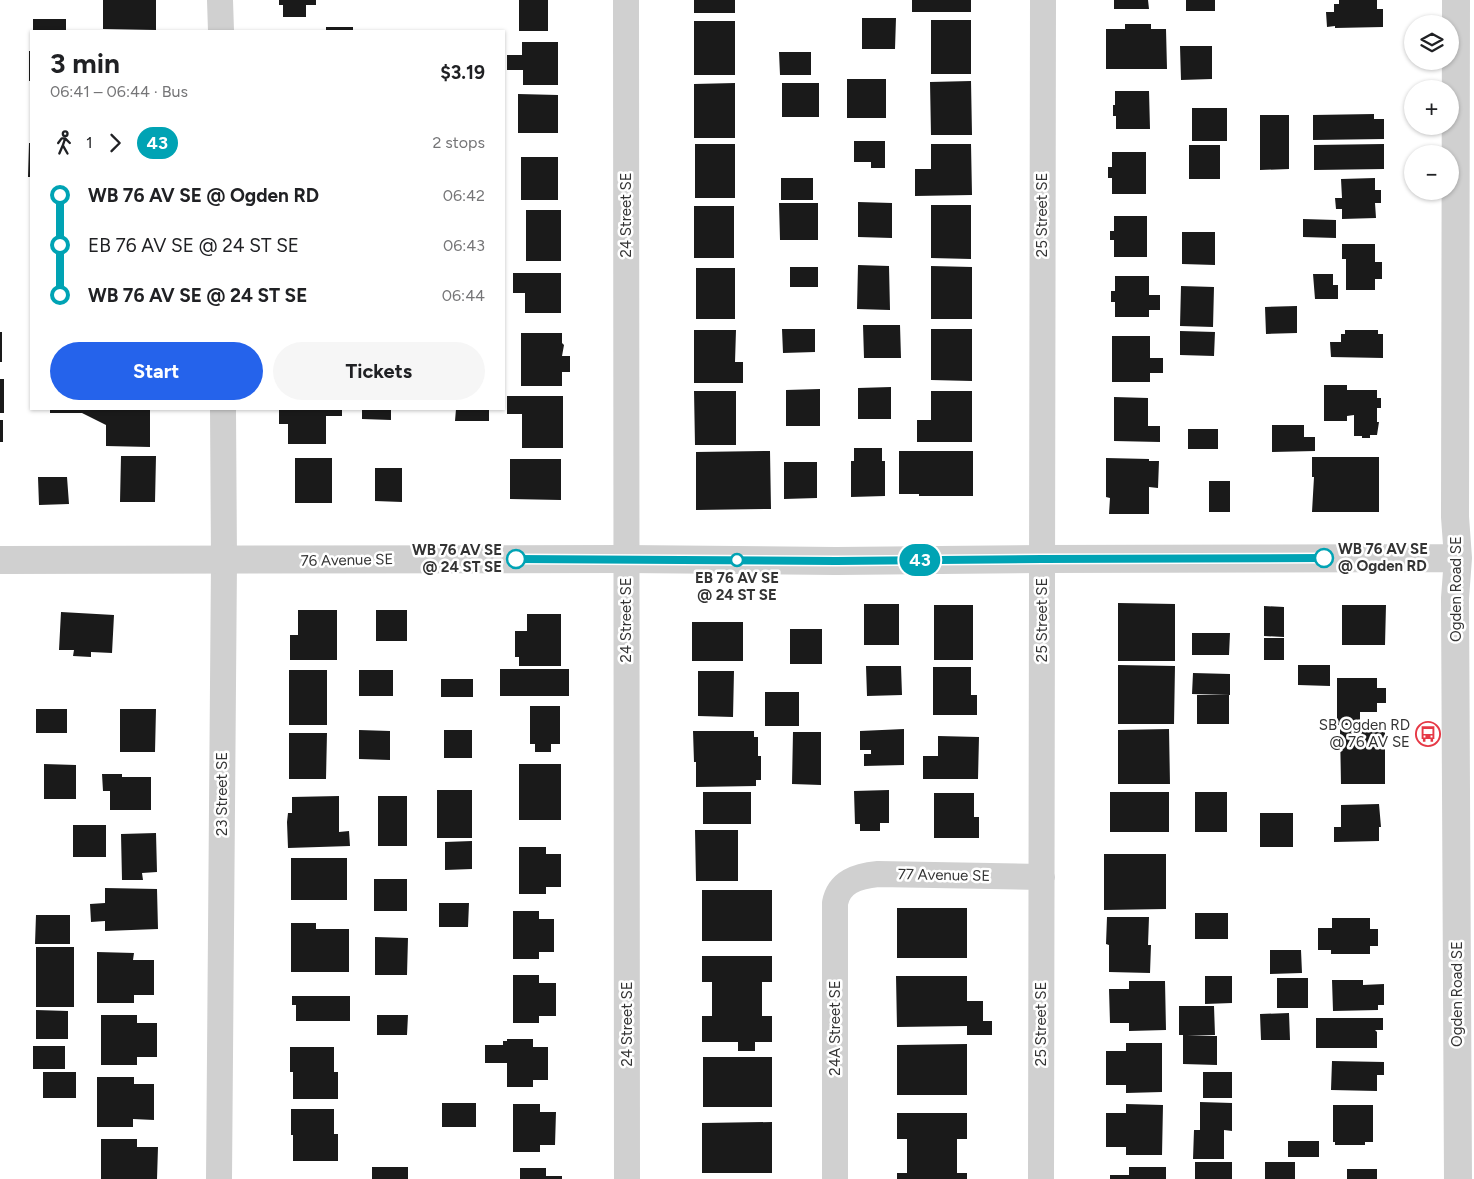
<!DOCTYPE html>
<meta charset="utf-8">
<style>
:root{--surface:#fff;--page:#f6f6f6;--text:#202124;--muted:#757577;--accent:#2563eb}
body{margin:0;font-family:Figtree,sans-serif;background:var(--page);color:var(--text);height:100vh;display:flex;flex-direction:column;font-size:19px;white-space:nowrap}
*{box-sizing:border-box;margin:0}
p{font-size:16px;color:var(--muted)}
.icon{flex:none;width:28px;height:28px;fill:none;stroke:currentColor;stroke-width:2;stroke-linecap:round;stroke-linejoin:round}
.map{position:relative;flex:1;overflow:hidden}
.drawer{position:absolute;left:30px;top:30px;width:475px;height:380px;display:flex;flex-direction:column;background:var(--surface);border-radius:0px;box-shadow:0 1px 4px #0004}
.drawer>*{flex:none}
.badge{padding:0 10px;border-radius:16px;font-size:18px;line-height:32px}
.controls{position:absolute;left:1404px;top:15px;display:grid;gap:10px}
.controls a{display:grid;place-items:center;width:55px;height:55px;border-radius:50%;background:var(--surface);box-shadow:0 1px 4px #0004;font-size:25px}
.map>.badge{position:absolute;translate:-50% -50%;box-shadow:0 0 0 2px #fff}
.legs{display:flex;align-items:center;gap:8px;height:55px;padding:0 20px;font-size:16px}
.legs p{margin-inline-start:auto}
.headline{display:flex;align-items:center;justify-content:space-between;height:85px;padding:0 20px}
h1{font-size:28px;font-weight:700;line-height:38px}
.button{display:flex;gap:10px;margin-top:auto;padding:10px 20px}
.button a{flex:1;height:58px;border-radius:30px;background:var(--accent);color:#fff;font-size:20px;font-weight:700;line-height:58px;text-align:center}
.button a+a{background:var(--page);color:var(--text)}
ul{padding:0 20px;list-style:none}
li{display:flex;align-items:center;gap:18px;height:50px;font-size:19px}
li i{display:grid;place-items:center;width:8px;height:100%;margin:0 6px;background:currentColor}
li i::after{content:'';width:12px;height:12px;margin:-6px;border:4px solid;border-radius:50%;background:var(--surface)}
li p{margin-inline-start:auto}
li:first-child i{background:linear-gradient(#0000 50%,currentColor 0)}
li:last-child i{background:linear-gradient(currentColor 50%,#0000 0)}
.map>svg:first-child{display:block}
.building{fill:#1a1a1a}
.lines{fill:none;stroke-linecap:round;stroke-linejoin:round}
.minor{stroke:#d0d0d0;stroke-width:26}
.tertiary{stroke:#d0d0d0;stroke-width:28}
.line-1-casing{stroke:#fff;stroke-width:11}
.line-1{stroke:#00a3b4;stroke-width:8}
.stop-1-dot{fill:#fff;stroke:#00a3b4;stroke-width:2.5}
.labels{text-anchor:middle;stroke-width:5;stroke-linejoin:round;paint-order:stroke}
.street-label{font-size:15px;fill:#333;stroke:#fff}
.stop-label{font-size:15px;font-weight:bold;fill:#333;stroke:#fff;text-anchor:start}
.poi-label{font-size:15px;fill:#333;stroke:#fff;text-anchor:end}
</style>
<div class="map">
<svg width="1474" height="1179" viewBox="0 0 1474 1179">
<rect width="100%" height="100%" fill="#fff"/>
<path class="building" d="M 103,0 L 156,0 L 156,30 L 103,29 Z
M 279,0 L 316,0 L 316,5 L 306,5 L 306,17 L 283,17 L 283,5 L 279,5 Z
M 519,0 L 548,0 L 548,31 L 519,31 Z
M 694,0 L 735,0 L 735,13 L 694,13 Z
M 912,0 L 971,0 L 971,12 L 912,12 Z
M 1114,0 L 1148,0 L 1149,9 L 1114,9 Z
M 1186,0 L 1215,0 L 1215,11 L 1186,11 Z
M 1339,0 L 1377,0 L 1377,9 L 1383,9 L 1383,27 L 1335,28 L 1335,26 L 1327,27 L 1326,12 L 1334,12 L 1334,4 L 1339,4 Z
M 862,18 L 896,18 L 895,49 L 862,49 Z
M 33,19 L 66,19 L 66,31 L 33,31 Z
M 931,20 L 971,20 L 971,74 L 931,74 Z
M 694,21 L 735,21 L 735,75 L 694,75 Z
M 1125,24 L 1151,24 L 1151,29 L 1166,29 L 1167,69 L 1106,69 L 1106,29 L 1125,29 Z
M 326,27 L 353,27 L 353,31 L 326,31 Z
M 522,42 L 558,42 L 558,85 L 523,85 L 523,70 L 507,70 L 507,55 L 522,55 Z
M 1180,46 L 1212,46 L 1212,79 L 1181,80 Z
M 29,51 L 31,51 L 31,81 L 29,81 Z
M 779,52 L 811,52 L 811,75 L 780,75 Z
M 847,79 L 886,79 L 886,118 L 847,118 Z
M 971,81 L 972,135 L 931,135 L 930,82 Z
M 735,83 L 735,138 L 694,138 L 694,84 Z
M 782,83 L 819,83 L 819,117 L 782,117 Z
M 1115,91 L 1149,91 L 1150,129 L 1116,129 L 1116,116 L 1113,116 L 1113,105 L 1115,105 Z
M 518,94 L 558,95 L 558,133 L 518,133 Z
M 1192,108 L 1227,108 L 1227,141 L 1192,141 Z
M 1374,114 L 1374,119 L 1384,119 L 1384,139 L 1313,140 L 1313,115 Z
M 1260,115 L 1289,115 L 1289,169 L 1260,170 Z
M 854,141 L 885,141 L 885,168 L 871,168 L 871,162 L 854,162 Z
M 29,143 L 31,143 L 31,177 L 28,177 Z
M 695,144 L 735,144 L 735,198 L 695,198 Z
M 931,144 L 971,144 L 972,195 L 915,196 L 915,169 L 931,169 Z
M 1384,144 L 1384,169 L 1314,170 L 1314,145 Z
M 1189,145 L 1220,145 L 1220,179 L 1189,179 Z
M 1112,152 L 1146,152 L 1146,194 L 1112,194 L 1112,178 L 1108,178 L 1108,167 L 1112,167 Z
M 521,157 L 558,157 L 558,200 L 521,200 Z
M 781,178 L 813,178 L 813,200 L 781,200 Z
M 1375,178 L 1375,190 L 1381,190 L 1381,203 L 1375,203 L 1376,218 L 1342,219 L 1342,209 L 1336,209 L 1335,198 L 1342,198 L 1341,179 Z
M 858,202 L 892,203 L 892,238 L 858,237 Z
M 779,203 L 818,203 L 818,240 L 780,240 Z
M 931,205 L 971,205 L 971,259 L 931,258 Z
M 694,206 L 734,206 L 734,258 L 694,258 Z
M 526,210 L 561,210 L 561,261 L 526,261 Z
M 1114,216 L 1147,216 L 1147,257 L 1114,257 L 1114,240 L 1110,240 L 1110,231 L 1114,231 Z
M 1303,219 L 1336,220 L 1336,238 L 1303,237 Z
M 1182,232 L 1215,232 L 1215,265 L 1182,264 Z
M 1342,244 L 1375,244 L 1375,262 L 1382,262 L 1382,279 L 1375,279 L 1375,290 L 1346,290 L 1346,259 L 1342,259 Z
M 858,265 L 889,266 L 890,310 L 857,309 Z
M 931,266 L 972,267 L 972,319 L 931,319 Z
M 790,267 L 818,267 L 818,287 L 790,287 Z
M 696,268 L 735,268 L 735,319 L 696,319 Z
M 513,273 L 561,273 L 561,313 L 525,313 L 525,293 L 513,293 Z
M 1313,274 L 1333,274 L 1333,285 L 1338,285 L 1338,299 L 1315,299 Z
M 1115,276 L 1149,276 L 1149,295 L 1160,295 L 1160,310 L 1149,310 L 1149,317 L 1115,317 L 1115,302 L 1111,302 L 1111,291 L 1115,291 Z
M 1181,286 L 1214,287 L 1213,327 L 1180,326 Z
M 1297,306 L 1297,333 L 1266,334 L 1265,307 Z
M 863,325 L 900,325 L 901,358 L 864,358 Z
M 782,329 L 815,329 L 815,352 L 783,353 Z
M 931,329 L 972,329 L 972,381 L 931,380 Z
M 694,330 L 736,330 L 735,362 L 743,362 L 743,383 L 694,383 Z
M 1345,330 L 1378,330 L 1378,334 L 1383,334 L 1383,358 L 1331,357 L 1330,342 L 1341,342 L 1341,334 L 1345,334 Z
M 1180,331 L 1215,332 L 1214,356 L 1180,355 Z
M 0,332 L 2,332 L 2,362 L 0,362 Z
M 521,333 L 562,333 L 562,343 L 564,345 L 562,356 L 570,356 L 570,372 L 562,372 L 562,386 L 521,386 Z
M 1112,336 L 1150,336 L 1150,358 L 1163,358 L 1163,373 L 1150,373 L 1150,382 L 1112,382 Z
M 0,379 L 4,379 L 4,413 L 0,413 Z
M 1324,385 L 1347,385 L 1347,390 L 1377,390 L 1377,398 L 1381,398 L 1381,408 L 1377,408 L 1377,422 L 1379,422 L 1377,435 L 1370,435 L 1370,438 L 1362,438 L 1362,436 L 1354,436 L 1354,415 L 1347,416 L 1347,421 L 1324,421 Z
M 891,387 L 891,419 L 858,419 L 858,388 Z
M 820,389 L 820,426 L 786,426 L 786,390 Z
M 694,391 L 736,391 L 736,445 L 695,445 Z
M 931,391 L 972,391 L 972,442 L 917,442 L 917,420 L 931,420 Z
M 507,396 L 563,396 L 563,448 L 522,448 L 522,414 L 507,414 Z
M 1114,397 L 1148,398 L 1148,426 L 1160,426 L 1160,442 L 1114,441 Z
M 50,409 L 150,409 L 150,447 L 106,446 L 106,425 L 82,413 L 50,413 Z
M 279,409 L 342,409 L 342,416 L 326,416 L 326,444 L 288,444 L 288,424 L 279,424 Z
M 362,409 L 391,409 L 391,420 L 362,419 Z
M 456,409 L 489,409 L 489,421 L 455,421 Z
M 0,420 L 3,420 L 3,442 L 0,442 Z
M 1272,425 L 1304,425 L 1304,437 L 1315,437 L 1315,451 L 1272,452 Z
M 1188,429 L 1218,429 L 1218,449 L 1188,449 Z
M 854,448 L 882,448 L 882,461 L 885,461 L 885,496 L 851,497 L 851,461 L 854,461 Z
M 770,451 L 771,509 L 696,510 L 696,452 Z
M 899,451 L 973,451 L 973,496 L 919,496 L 919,494 L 899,494 Z
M 121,456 L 156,456 L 155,502 L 120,502 Z
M 1312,457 L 1379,457 L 1379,512 L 1312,512 L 1314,477 L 1312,477 Z
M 295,458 L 332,458 L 332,503 L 295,503 Z
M 1106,458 L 1149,459 L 1149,461 L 1159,461 L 1158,488 L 1149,487 L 1149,514 L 1109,514 L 1110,498 L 1106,497 Z
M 510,459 L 561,459 L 561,500 L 510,499 Z
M 784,462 L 817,462 L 817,498 L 784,499 Z
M 375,468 L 402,468 L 402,502 L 375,501 Z
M 38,477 L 67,477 L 69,504 L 39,505 Z
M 1209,481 L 1230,481 L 1230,512 L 1209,512 Z
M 1118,603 L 1175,604 L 1175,661 L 1118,661 Z
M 864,604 L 899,604 L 899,645 L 864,645 Z
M 934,605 L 973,605 L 973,660 L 934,660 Z
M 1342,605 L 1386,605 L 1385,645 L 1342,645 Z
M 1264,606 L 1284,607 L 1284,637 L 1264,636 Z
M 298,610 L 337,610 L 337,660 L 290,660 L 290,635 L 298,635 Z
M 376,610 L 407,610 L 407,641 L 376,641 Z
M 61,612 L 114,615 L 112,653 L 91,652 L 91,657 L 73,656 L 74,650 L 59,650 Z
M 527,614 L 561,614 L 561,666 L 519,666 L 519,657 L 515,657 L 515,631 L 527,631 Z
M 692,622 L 743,622 L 743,661 L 692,661 Z
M 790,629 L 822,629 L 822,664 L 790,664 Z
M 1192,633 L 1230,633 L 1229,655 L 1192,655 Z
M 1264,638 L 1284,638 L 1284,660 L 1264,660 Z
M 1118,665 L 1175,666 L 1174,724 L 1118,724 Z
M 1298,665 L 1330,665 L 1330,686 L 1298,685 Z
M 866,666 L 901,666 L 902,695 L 867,696 Z
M 933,667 L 971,667 L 971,695 L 977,695 L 977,715 L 933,715 Z
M 500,669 L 569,669 L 569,696 L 500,696 Z
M 289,670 L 327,670 L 327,725 L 289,725 Z
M 359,670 L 393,670 L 393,696 L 359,696 Z
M 698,671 L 734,671 L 733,717 L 698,716 Z
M 1193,673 L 1230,674 L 1230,695 L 1192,694 Z
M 1337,678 L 1377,678 L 1377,688 L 1386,688 L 1386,703 L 1377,703 L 1377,712 L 1360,712 L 1360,725 L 1337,725 Z
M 441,679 L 473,679 L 473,697 L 441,697 Z
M 765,692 L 799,692 L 799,726 L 765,726 Z
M 1197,695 L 1229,695 L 1229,724 L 1197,724 Z
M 530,706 L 560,706 L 560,744 L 551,744 L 551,752 L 535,752 L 535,744 L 530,744 Z
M 36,709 L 67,709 L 67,733 L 36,733 Z
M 120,709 L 156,709 L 155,752 L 120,752 Z
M 904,729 L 904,765 L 864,766 L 864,754 L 871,754 L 871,750 L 860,750 L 860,731 Z
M 1169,729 L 1170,784 L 1118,784 L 1118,730 Z
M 1340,729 L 1385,729 L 1385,784 L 1341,784 Z
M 359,730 L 390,731 L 390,760 L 359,759 Z
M 444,730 L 472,730 L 472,758 L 444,758 Z
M 693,731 L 754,731 L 754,737 L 758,737 L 758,756 L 761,756 L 761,780 L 756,780 L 756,786 L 696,787 L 696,762 L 694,762 Z
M 793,732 L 821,732 L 821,785 L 792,784 Z
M 289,733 L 327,733 L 326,779 L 289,779 Z
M 938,736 L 979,737 L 978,779 L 923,779 L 923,756 L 938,756 Z
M 44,764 L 76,765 L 76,799 L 44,799 Z
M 519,764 L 561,764 L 561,820 L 519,820 Z
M 102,774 L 122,774 L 122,777 L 151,777 L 151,810 L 110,810 L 110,791 L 103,791 Z
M 437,790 L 472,790 L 472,838 L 437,838 Z
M 889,790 L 889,823 L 880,823 L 880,831 L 860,831 L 860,824 L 855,824 L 854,791 Z
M 703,792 L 751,792 L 751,824 L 703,824 Z
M 1110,792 L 1169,792 L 1169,832 L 1110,832 Z
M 1195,792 L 1227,792 L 1227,832 L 1195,832 Z
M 934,793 L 974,793 L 974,817 L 979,817 L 979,838 L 934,838 Z
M 339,796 L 339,832 L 349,831 L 350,846 L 288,848 L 287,822 L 288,813 L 292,813 L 292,797 Z
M 378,796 L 407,796 L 407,846 L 378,846 Z
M 1379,804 L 1381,827 L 1379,827 L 1379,841 L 1334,842 L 1334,827 L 1341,827 L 1341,805 Z
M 1260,813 L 1293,813 L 1293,847 L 1260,847 Z
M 73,825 L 106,825 L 106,857 L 73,857 Z
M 695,830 L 738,830 L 738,881 L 696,881 Z
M 156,833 L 157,872 L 142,873 L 143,880 L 122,880 L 121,834 Z
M 472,841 L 472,869 L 445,870 L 445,842 Z
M 519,847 L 546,847 L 546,854 L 561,854 L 561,887 L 546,887 L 546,894 L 519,894 Z
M 1104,854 L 1166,854 L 1166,909 L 1104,910 Z
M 291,858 L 347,858 L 347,900 L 291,900 Z
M 374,879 L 407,879 L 407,911 L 374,911 Z
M 105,888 L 157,889 L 158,929 L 105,931 L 105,921 L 91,922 L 90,904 L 105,903 Z
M 702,890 L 772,890 L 772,941 L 702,941 Z
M 439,903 L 469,903 L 468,927 L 439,927 Z
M 897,908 L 967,908 L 967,958 L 897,958 Z
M 513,911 L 539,911 L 539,919 L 554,919 L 554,952 L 539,952 L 539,959 L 513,959 Z
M 1195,913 L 1228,913 L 1228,939 L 1195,939 Z
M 36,915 L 70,915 L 70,944 L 35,944 Z
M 1107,917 L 1149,917 L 1148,945 L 1151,945 L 1150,973 L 1109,972 L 1109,945 L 1106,944 Z
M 1332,918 L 1370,918 L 1370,929 L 1378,929 L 1378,946 L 1370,946 L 1370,954 L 1331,954 L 1331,950 L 1318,950 L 1318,928 L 1332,928 Z
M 291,923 L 316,923 L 316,929 L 349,929 L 349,972 L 291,972 Z
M 375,937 L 408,938 L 407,975 L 375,975 Z
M 36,947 L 74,947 L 74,1007 L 36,1007 Z
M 1270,950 L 1301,950 L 1302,973 L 1270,974 Z
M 97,952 L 134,953 L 133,960 L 154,960 L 154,995 L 134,995 L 134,1003 L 97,1003 Z
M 702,956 L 772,956 L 772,982 L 762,982 L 762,1016 L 772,1016 L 772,1042 L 755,1042 L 755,1051 L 738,1051 L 738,1042 L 702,1042 L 702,1016 L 712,1016 L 712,982 L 702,982 Z
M 513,975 L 539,975 L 539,983 L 556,983 L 556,1016 L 539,1016 L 539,1023 L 513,1023 Z
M 896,976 L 967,976 L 967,1001 L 983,1001 L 983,1021 L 992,1021 L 992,1035 L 967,1035 L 967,1026 L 897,1027 Z
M 1205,976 L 1232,976 L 1232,1003 L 1205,1004 Z
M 1277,978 L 1308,978 L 1308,1008 L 1277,1008 Z
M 1332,980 L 1363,980 L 1363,985 L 1384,984 L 1384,1005 L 1378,1005 L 1378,1010 L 1333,1011 Z
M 1129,981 L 1165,981 L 1166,1030 L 1129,1031 L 1129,1023 L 1110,1023 L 1109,989 L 1129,989 Z
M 292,996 L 350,996 L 350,1021 L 296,1021 L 296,1005 L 292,1005 Z
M 1179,1006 L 1214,1006 L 1215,1035 L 1187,1036 L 1217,1036 L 1217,1065 L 1183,1064 L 1183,1035 L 1179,1035 Z
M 36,1010 L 68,1011 L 68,1039 L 36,1039 Z
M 1289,1013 L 1290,1040 L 1261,1040 L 1260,1014 Z
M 101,1015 L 137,1015 L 137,1023 L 157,1023 L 157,1057 L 137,1057 L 137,1065 L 101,1065 Z
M 377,1015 L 408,1015 L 407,1035 L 377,1035 Z
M 1316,1018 L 1383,1018 L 1383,1030 L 1375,1030 L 1377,1032 L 1377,1048 L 1316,1048 Z
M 507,1039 L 533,1039 L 533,1047 L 548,1047 L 548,1080 L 533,1080 L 533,1087 L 507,1087 L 507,1063 L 485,1063 L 485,1045 L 503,1045 L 503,1041 L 507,1041 Z
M 1126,1043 L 1162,1043 L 1162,1092 L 1126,1093 L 1126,1085 L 1106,1085 L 1106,1051 L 1126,1051 Z
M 967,1044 L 967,1095 L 897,1095 L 897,1045 Z
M 33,1046 L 65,1046 L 65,1069 L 33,1069 Z
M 290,1047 L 334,1047 L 334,1072 L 338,1072 L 338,1099 L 293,1099 L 293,1072 L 290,1072 Z
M 703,1057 L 772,1057 L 772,1107 L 703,1107 Z
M 1332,1061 L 1384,1062 L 1384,1075 L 1377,1075 L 1377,1091 L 1331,1090 Z
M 43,1072 L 76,1072 L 76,1098 L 43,1098 Z
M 1203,1072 L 1232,1072 L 1232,1098 L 1203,1098 Z
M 97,1077 L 134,1077 L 134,1084 L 154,1084 L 154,1120 L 133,1119 L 133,1127 L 97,1127 Z
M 1200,1102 L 1232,1103 L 1232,1131 L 1224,1130 L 1224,1159 L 1193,1159 L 1194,1130 L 1200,1130 Z
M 442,1103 L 476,1103 L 476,1127 L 442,1127 Z
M 513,1104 L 540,1104 L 540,1112 L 556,1112 L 555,1145 L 540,1145 L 540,1152 L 513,1152 Z
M 1126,1104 L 1163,1105 L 1162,1155 L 1126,1155 L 1126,1147 L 1106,1147 L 1106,1113 L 1126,1113 Z
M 1333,1105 L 1373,1105 L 1373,1142 L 1365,1142 L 1365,1145 L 1335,1145 L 1335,1142 L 1333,1142 Z
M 291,1109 L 334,1109 L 334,1134 L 338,1134 L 338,1161 L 293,1161 L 293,1135 L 291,1135 Z
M 897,1113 L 967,1113 L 967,1139 L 957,1139 L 957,1173 L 967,1173 L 967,1179 L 897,1179 L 897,1173 L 907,1173 L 907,1139 L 897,1139 Z
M 772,1122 L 772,1173 L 702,1173 L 702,1123 Z
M 101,1139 L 137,1139 L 137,1147 L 158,1147 L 157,1179 L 101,1179 Z
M 1288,1141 L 1319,1141 L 1319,1157 L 1288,1157 Z
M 1195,1162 L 1232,1162 L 1232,1179 L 1195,1179 Z
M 1265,1162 L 1295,1162 L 1295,1179 L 1265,1179 Z
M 372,1167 L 408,1167 L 408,1179 L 372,1179 Z
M 1129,1167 L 1166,1167 L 1166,1179 L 1110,1179 L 1110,1175 L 1129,1175 Z
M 520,1168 L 546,1168 L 546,1176 L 562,1176 L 562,1179 L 520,1179 Z
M 1347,1169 L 1377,1169 L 1377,1179 L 1347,1179 Z"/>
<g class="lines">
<path class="minor" d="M 220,0 L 221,31
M 626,0 L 627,1179
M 219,1179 L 224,561 L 223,409
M 835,1179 L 835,903 C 839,882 857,876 878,874 L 1042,877
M 1041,1179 L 1043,0"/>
<path class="tertiary" d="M 1456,0 L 1455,517 L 1458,558 L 1455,598 L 1458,1179
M 0,560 L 626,559 L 836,561 L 1042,559 L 1458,558"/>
</g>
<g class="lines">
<defs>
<path id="line-1" d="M 516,559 L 836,561 L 1042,559 L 1324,558"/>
</defs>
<use href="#line-1" class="line-1-casing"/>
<use href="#line-1" class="line-1"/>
</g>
<defs>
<symbol id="bus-ring" viewBox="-11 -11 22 22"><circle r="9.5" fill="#fff" stroke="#e63946" stroke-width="1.5"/><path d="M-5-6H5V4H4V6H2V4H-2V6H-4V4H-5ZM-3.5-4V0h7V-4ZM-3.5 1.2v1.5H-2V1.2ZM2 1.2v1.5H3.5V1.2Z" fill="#e63946"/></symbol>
</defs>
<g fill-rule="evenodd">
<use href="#bus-ring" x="1414" y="720" width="28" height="28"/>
</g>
<g class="stop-1-dot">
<circle cx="1324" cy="558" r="9"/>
<circle cx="516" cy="559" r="9"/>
<circle cx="737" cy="560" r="6"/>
</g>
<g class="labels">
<g class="street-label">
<text transform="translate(626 215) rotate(-90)" y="5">24 Street SE</text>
<text transform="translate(1042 215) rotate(-90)" y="5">25 Street SE</text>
<text transform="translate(347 560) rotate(-1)" y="5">76 Avenue SE</text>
<text transform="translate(1456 589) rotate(-90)" y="5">Ogden Road SE</text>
<text transform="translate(626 620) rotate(-90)" y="5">24 Street SE</text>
<text transform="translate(1042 620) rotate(-90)" y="5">25 Street SE</text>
<text transform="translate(222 794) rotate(-90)" y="5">23 Street SE</text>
<text transform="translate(944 875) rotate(1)" y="5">77 Avenue SE</text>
<text transform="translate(1457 994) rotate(-90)" y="5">Ogden Road SE</text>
<text transform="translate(627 1024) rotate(-90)" y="5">24 Street SE</text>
<text transform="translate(1041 1024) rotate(-90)" y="5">25 Street SE</text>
<text transform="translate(835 1028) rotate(-90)" y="5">24A Street SE</text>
</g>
<g class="stop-label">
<text x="1338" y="554">WB 76 AV SE<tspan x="1338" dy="17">@ Ogden RD</tspan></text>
<text x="502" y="555" text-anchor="end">WB 76 AV SE<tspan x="502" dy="17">@ 24 ST SE</tspan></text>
<text x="737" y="583" text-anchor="middle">EB 76 AV SE<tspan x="737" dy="17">@ 24 ST SE</tspan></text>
</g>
<g class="poi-label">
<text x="1410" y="730">SB Ogden RD<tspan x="1410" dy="17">@ 76 AV SE</tspan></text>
</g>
</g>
</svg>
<div class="controls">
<a><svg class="icon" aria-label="layers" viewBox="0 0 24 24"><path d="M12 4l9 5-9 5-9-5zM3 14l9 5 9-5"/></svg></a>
<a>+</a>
<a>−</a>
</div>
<b class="badge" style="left:920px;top:560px;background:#00a3b4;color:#fff">43</b>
<section class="drawer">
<div class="headline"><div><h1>3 min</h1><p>06:41 – 06:44 · Bus</p></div><b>$3.19</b></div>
<div class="legs"><svg class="icon" aria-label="walk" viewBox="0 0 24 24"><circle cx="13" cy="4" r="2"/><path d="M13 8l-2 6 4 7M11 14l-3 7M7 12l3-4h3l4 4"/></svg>1<svg class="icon" aria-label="forward" viewBox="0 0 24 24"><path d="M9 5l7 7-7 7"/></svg><b class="badge" style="background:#00a3b4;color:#fff">43</b><p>2 stops</p></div>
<ul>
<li><i style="color:#00a3b4"></i><b>WB 76 AV SE @ Ogden RD</b><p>06:42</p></li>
<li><i style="color:#00a3b4"></i><span>EB 76 AV SE @ 24 ST SE</span><p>06:43</p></li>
<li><i style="color:#00a3b4"></i><b>WB 76 AV SE @ 24 ST SE</b><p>06:44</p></li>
</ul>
<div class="button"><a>Start</a><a>Tickets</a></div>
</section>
</div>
